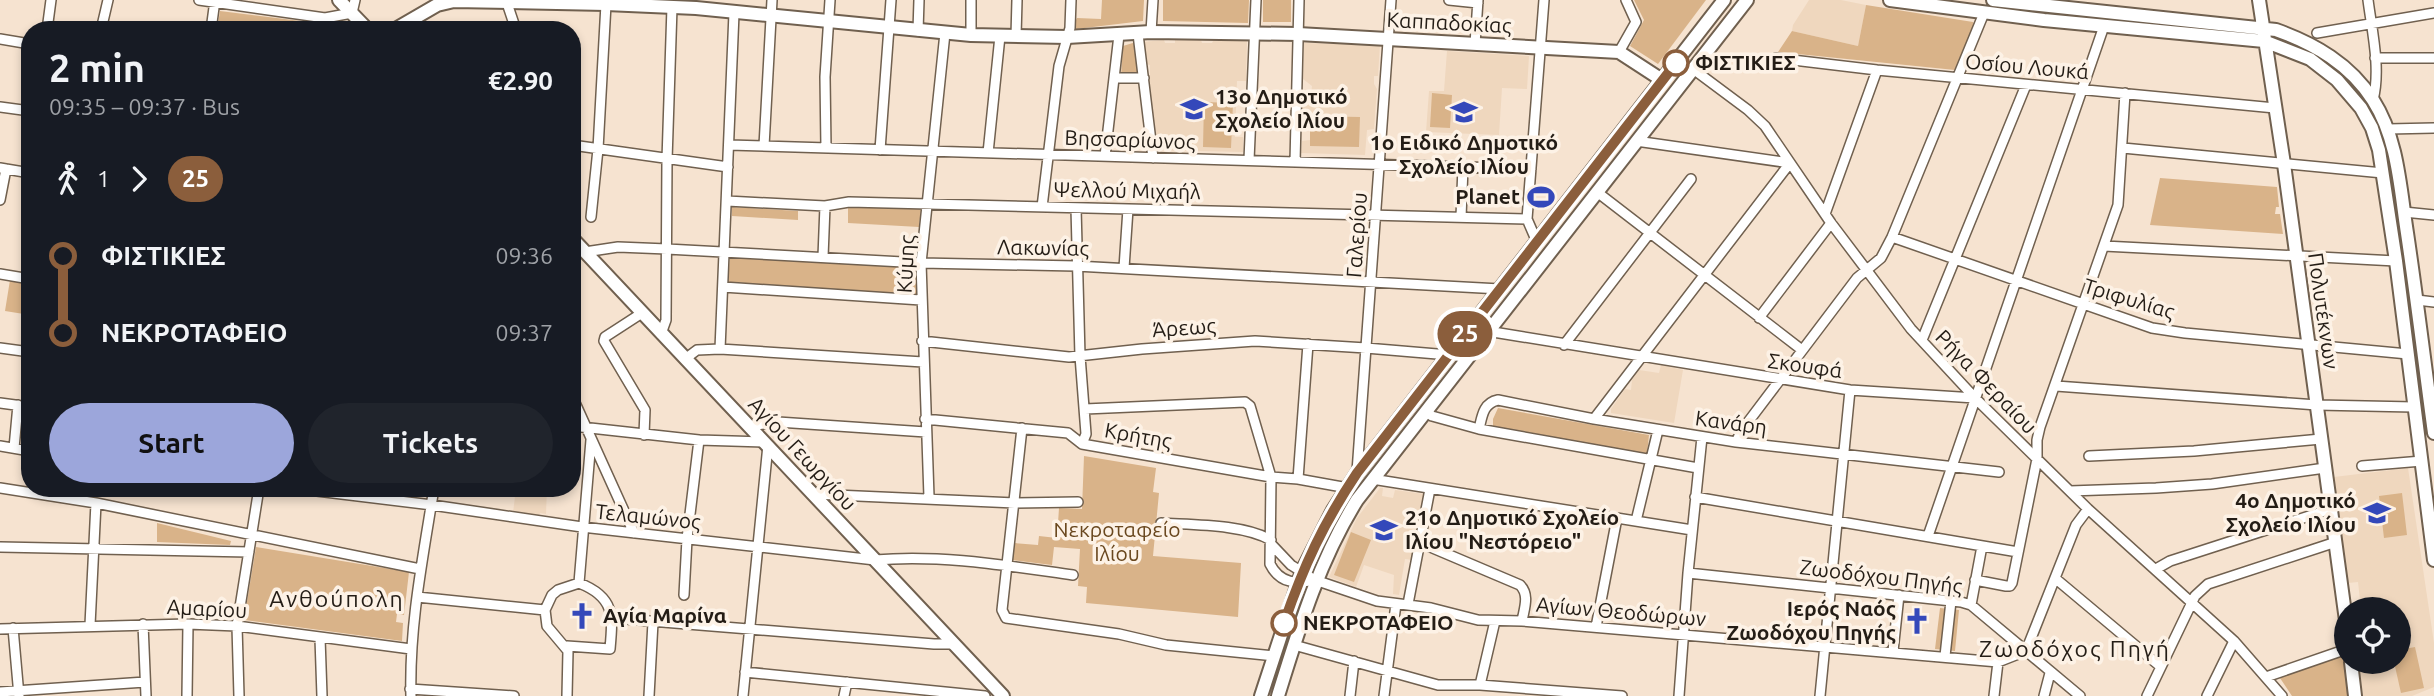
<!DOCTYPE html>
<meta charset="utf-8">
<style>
:root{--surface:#171b24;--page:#20242c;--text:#f1f3f6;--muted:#9ea1a6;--accent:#9ca6db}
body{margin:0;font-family:Ubuntu,sans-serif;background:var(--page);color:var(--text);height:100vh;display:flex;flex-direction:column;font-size:26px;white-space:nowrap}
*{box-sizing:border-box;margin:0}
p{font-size:23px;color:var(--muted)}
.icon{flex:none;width:38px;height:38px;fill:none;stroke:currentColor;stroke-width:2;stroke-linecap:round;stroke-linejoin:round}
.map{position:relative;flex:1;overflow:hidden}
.drawer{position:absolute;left:21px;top:21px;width:560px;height:476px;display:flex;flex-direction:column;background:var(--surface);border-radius:28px;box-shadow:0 4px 10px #0003}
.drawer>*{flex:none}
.badge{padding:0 14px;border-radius:23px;font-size:24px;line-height:46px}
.controls{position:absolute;left:2334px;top:597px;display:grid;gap:14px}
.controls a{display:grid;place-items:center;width:77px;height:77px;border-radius:50%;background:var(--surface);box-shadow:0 4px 10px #0003;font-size:35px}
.map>.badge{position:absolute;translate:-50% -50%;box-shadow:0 0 0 4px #fff}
.legs{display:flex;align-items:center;gap:10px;height:77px;padding:0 28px;font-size:23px}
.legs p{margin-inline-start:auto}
.summary{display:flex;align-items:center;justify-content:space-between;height:119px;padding:0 28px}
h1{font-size:38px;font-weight:600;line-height:52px}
.action{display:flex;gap:14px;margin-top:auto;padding:14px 28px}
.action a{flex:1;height:80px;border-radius:42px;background:var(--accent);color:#111;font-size:28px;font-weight:600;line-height:80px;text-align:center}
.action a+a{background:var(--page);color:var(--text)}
ul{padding:0 28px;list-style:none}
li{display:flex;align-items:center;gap:24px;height:77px;font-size:26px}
li i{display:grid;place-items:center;width:10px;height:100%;margin:0 9px;background:currentColor}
li i::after{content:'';width:18px;height:18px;margin:-9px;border:5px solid;border-radius:50%;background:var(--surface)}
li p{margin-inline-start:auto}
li:first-child i{background:linear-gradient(#0000 50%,currentColor 0)}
li:last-child i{background:linear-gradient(currentColor 50%,#0000 0)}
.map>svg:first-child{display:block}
.built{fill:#efd7be}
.green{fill:#d9b389}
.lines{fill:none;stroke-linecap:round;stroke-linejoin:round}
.street-casing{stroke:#70604f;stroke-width:12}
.secondary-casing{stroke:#70604f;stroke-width:16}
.street{stroke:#fff;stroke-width:9}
.secondary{stroke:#fff;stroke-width:12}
.line-1-casing{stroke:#fff;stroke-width:16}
.line-1{stroke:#8b5e3c;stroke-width:10}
.stop-1-dot{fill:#fff;stroke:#8b5e3c;stroke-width:3.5}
.labels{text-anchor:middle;stroke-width:7;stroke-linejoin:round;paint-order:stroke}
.street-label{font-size:21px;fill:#241d16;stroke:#fdf2e6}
.stop-label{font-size:21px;font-weight:bold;fill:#241d16;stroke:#fdf2e6;text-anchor:start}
.poi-label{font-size:21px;font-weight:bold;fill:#241d16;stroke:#fdf2e6;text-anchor:start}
.park-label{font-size:21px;fill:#6a481f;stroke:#fdf2e6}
.neighbourhood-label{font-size:23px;letter-spacing:2px;fill:#241d16;stroke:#fdf2e6}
</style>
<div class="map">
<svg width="2434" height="696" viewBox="0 0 2434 696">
<rect width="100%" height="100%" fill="#f6e3d0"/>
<path class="built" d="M 1809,0 L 1841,0 L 1866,5 L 1858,46 L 1792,31 L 1793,25 Z
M 1164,40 L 1165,43 L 1175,43 L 1175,40 L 1201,40 L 1202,43 L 1212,43 L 1213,41 L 1247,41 L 1246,81 L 1237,81 L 1235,137 L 1243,137 L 1243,152 L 1157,150 L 1146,76 L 1150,75 L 1150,65 L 1145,64 L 1142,42 Z
M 1304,43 L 1380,45 L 1378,76 L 1374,76 L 1374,84 L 1377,89 L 1374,129 L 1367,130 L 1365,155 L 1301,153 L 1302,141 L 1310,140 L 1310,117 L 1302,116 L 1302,94 L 1311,94 L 1312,86 L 1303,79 Z
M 1447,51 L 1529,56 L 1527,89 L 1502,88 L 1499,135 L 1426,132 L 1429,91 L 1444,91 Z
M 1661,365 L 1683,370 L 1674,423 L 1611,413 L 1611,409 L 1625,389 L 1631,390 L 1632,380 L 1639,370 L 1659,373 Z
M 2408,468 L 2434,643 L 2434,687 L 2412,696 L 2363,696 L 2359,662 L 2399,662 L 2399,609 L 2361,609 L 2358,582 L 2348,583 L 2334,477 Z
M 516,488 L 547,488 L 546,514 L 540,513 L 539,516 L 513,513 Z
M 1380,488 L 1383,488 L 1382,496 L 1393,498 L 1395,490 L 1424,494 L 1413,560 L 1405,559 L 1399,595 L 1393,594 L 1394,575 L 1364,565 L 1356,587 L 1329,577 L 1357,518 Z"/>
<path class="green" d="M 1102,0 L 1144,0 L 1143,21 L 1076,29 L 1074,24 L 1077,18 L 1101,19 Z
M 1163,0 L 1249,0 L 1248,23 L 1163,21 Z
M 1263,0 L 1291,0 L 1291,22 L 1263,22 Z
M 1634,0 L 1706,0 L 1658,64 L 1630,46 L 1644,20 Z
M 1866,5 L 1973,22 L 1974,24 L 1955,70 L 1778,52 L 1792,31 L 1858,46 Z
M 220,11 L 317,23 L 317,30 L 217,30 Z
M 1136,42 L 1140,76 L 1121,76 L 1123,46 Z
M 1432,93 L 1452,95 L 1450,128 L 1430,127 Z
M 1204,102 L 1233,103 L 1231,148 L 1203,147 Z
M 1310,116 L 1360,117 L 1359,147 L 1310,146 Z
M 2160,178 L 2277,187 L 2279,207 L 2276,207 L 2275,214 L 2280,214 L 2283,234 L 2150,225 Z
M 848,205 L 921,209 L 919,227 L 848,223 Z
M 732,207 L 798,211 L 798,220 L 732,216 Z
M 730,255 L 908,264 L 916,272 L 916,297 L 728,285 Z
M 10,280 L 30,284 L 30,315 L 5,311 Z
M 1498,408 L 1649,435 L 1647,454 L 1493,426 L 1493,419 Z
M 1084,456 L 1156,468 L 1153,492 L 1159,493 L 1153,556 L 1241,563 L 1238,617 L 1086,603 L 1087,587 L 1078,586 L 1080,549 L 1054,547 L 1052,565 L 1012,560 L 1014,543 L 1038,545 L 1039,536 L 1057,538 L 1059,508 L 1082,509 Z
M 2402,493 L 2407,535 L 2384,538 L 2379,496 Z
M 157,523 L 231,541 L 230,545 L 157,542 Z
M 1351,532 L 1371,540 L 1354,582 L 1334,575 Z
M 256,547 L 409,572 L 404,615 L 397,614 L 396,622 L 403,623 L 402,641 L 244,620 Z
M 1940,608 L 1959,610 L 1955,651 L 1935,649 Z
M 2415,647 L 2424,688 L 2401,693 L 2394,662 L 2399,662 L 2399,650 Z
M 2343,655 L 2348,696 L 2292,696 L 2280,678 Z"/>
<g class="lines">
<defs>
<path id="street" d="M 199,0 L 325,18 L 352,13 L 355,0
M 506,0 L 516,30
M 1449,0 L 1478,3
M 2368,0 C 2372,31 2381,69 2373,100
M 47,30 L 51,0
M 101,30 L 108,0
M 211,30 L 215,0
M 918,31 L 919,0
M 1151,32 L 1153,0
M 2317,33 L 2434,13
M 1138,34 L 1153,158
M 971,35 L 971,0
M 1016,36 L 1017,0
M 0,39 L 30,44
M 1475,44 L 1478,0
M 1619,52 L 1636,22 L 1626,0
M 1776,58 L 1877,70 L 2275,108
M 2375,58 L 2434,58
M 1693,69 L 1748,110 L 1765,126 L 1831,223 L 1911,329 L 1975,398 L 2088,509 L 2234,641 L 2282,696
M 1114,78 L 1144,78
M 0,107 L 30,111
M 2388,129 L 2434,128
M 1636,141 L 1790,163
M 572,145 L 728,167
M 729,145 L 1531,169
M 764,146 L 772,0
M 826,148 L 825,77 L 830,0
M 2123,148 L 2383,173
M 880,150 L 891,0
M 988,153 L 1000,36
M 1105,156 L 1119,35
M 1249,160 L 1256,0
M 1295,162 L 1299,0
M 0,168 L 30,173
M 1597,192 L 1802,350
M 0,200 L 6,169
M 727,201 L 825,206 L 849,202 L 1527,219
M 1042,207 L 1059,66 L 1070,28 L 1071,0
M 1076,208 L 1080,356 L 1086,434 L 1082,444
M 2404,212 L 2434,215
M 1825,214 L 1877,70
M 591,217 L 598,149 L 606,4
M 1461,217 L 1463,167
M 1527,219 L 1544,0
M 1527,219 L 1537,242
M 1892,237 L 2152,328 L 2185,333 L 2408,354
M 2104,246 L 2396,261
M 585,252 L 618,247 L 667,249 L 921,263 L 1076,266 L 1500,289
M 823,257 L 825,206
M 1124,268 L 1128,209
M 0,274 L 30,279
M 723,287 L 921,300
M 2417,300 L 2434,302
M 642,313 L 605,337 L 604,341 L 645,410 L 644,435
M 1759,318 L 1831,223
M 1487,331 L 1850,390 L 1975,398
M 661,334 L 666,320 L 667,160 L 672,7
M 1922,340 L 2026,85
M 922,341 L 1069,357 L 1142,349 L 1255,341 L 1366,348 L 1449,355
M 1564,345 L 1691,179
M 0,348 L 30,352
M 720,349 L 734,13
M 685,359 L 697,350 L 720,349 L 923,362
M 2056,386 L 2317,405 L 2414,407
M 572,396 L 634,533
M 0,403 L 30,407
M 1085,409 L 1245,402 L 1250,406 L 1271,477 L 1270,564 C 1280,584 1297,584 1315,580
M 1425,411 L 1432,416 L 1479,429 L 1698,468
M 925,419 L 1068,433 L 1082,444 L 1271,477 L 1298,479 L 1348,488
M 1594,419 L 1790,163
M 572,426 L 699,440 L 765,442
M 749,426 L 778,422 L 926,432
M 1022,428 L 1002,610 L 1006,618 L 1119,634 L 1166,645 L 1274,656
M 1479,429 C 1482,417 1483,403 1498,400 L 1594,419 L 1736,442 L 1999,472
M 1736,442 L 1742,430 L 1857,278 L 1881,258 L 1892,237 L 1984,13
M 0,446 L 30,451
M 14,448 L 18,405
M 2089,456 L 2194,451 L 2321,439
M 2362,466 L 2422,461
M 1357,472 L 1391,0
M 1298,479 L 1308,344
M 1372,479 L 1692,530
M 0,488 L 96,503 L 420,569
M 292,488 L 432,505 L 582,527 L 875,560 C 941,554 1009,566 1073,575
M 2070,491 L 2156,488 L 2212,484 L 2325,468
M 813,494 L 1015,503 L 1078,502
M 929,497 L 921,263 L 945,33
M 1695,497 L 2018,552
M 1636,521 L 1658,430
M 1161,523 C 1193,525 1243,524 1271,540
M 1928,536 L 2104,26
M 1421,543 L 1520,585 C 1530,595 1524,609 1522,621
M 1272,545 L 1291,565 L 1315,580 L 1377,601 L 1431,608 L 1478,620 L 1522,621 L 1998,662 L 2026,651
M 0,547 L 249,552
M 2156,569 L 2170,561 L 2331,509
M 1688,573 L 1961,602 L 1971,605 L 2080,696
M 2056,579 L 2161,667
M 1975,580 L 2006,586 L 2010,586 L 2012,583 L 2037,459 L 2037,440 L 2040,427 L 2118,205 L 2125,93
M 579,583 L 591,440
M 684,595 L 687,539 L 699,440
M 417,597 L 545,610
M 1408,604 L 1430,489
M 1971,605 L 1982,546
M 613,618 L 934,644 L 954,644
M 143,624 L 146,696
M 90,625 L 96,503
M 1596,627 L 1617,518
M 13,628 L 19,696
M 0,629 L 188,624 L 237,626 L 411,649
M 320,638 L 322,696
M 1294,645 L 1438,685 L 1480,685 L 1622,696
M 567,646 L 610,649 C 613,616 615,597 579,583 L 558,590 L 552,595 L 545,610 L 547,626 L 568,651 L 567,696
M 1893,651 L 1899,595
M 2026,651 L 2076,525 L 2088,509
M 1945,656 L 1951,601
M 745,672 L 985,696
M 2266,677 L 2347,649
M 1480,685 L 1495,621
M 410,689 L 514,696
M 0,692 L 145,682
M 187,696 L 188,624
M 239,696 L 237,626 L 259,488
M 411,696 C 409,626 423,557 434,488
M 649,696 L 653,622
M 743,696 L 768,445
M 844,696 L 847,682
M 1350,696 L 1354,661
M 1384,696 L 1396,604
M 1679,696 L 1688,573 L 1702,437
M 1820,696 L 1850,390
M 1994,696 L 1998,662
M 2044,696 L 2050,673
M 2147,696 L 2195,596 L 2208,584 L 2336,542
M 2207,696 L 2234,641"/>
<path id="secondary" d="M 339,0 L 368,30
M 1890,0 L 2044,20 L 2264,41 L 2310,59 L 2337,80 L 2361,108 L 2372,128 L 2379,150 L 2396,261 L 2434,560
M 1993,0 L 2276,30 C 2315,44 2350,64 2373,100 C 2398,139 2400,188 2407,233 C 2417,300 2425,367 2434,433
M 2259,0 L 2284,164 L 2347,628
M 394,30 L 437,5 L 454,1 L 606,4 L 696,8 L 971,35 L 1067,37 L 1151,32 L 1298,34 L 1619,52 L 1662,80
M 572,238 L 1003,696
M 2351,662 L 2355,696
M 1261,696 L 1302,571 L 1333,510 L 1357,473 L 1724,0
M 1278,696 C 1299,628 1319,561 1357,500 L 1747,0"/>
</defs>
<use href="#street" class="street-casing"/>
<use href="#secondary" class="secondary-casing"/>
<use href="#street" class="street"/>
<use href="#secondary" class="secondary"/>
</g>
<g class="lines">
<defs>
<path id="line-1" d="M 1284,623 C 1304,565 1323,524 1357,473 L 1676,63"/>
</defs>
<use href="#line-1" class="line-1-casing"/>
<use href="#line-1" class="line-1"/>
</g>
<defs>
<symbol id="school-bare" viewBox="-9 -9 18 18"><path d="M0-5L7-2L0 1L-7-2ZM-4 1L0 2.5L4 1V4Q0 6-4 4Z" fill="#3448ba" stroke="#fdf2e6" stroke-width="2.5" paint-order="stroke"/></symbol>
<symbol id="stadium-bare" viewBox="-9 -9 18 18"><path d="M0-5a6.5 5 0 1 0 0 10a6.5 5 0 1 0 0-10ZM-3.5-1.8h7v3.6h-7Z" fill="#3448ba" stroke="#fdf2e6" stroke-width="2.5" paint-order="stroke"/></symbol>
<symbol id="church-bare" viewBox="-9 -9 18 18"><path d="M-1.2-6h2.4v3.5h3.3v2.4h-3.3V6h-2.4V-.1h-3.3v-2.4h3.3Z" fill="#3448ba" stroke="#fdf2e6" stroke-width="2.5" paint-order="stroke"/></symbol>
</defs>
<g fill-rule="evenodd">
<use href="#school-bare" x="1175" y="90" width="38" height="38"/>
<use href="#school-bare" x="1445" y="93" width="38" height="38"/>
<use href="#stadium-bare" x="1522" y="178" width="38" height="38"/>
<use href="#school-bare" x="2358" y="494" width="38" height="38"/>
<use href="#school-bare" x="1365" y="511" width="38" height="38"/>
<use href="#church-bare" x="563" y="597" width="38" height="38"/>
<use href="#church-bare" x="1898" y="602" width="38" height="38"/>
</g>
<g class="stop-1-dot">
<circle cx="1676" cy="63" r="12"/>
<circle cx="1284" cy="623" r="12"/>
</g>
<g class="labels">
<g class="street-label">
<text transform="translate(1449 23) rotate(3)" y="7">Καππαδοκίας</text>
<text transform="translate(2027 67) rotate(5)" y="7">Οσίου Λουκά</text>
<text transform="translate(1130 140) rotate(2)" y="7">Βησσαρίωνος</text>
<text transform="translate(1127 191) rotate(1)" y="7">Ψελλού Μιχαήλ</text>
<text transform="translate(1357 235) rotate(-86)" y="7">Γαλερίου</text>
<text transform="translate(1043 248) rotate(1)" y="7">Λακωνίας</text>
<text transform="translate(906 264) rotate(-87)" y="7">Κύμης</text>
<text transform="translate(2129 299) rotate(17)" y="7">Τριφυλίας</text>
<text transform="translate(2323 311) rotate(82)" y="7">Πολυτέκνων</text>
<text transform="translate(1184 328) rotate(-4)" y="7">Άρεως</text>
<text transform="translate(1805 366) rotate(8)" y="7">Σκουφά</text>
<text transform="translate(1986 382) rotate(46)" y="7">Ρήγα Φεραίου</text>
<text transform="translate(1731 423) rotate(8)" y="7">Κανάρη</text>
<text transform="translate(1138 436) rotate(10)" y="7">Κρήτης</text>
<text transform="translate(802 454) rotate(47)" y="7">Αγίου Γεωργίου</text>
<text transform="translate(648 517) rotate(6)" y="7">Τελαμώνος</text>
<text transform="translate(1881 577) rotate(7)" y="7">Ζωοδόχου Πηγής</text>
<text transform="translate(207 609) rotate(3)" y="7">Αμαρίου</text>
<text transform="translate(1621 612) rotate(5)" y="7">Αγίων Θεοδώρων</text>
</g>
<g class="stop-label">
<text x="1695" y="70">ΦΙΣΤΙΚΙΕΣ</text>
<text x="1303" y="630">ΝΕΚΡΟΤΑΦΕΙΟ</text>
</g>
<g class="poi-label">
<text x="1215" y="104">13ο Δημοτικό<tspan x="1215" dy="24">Σχολείο Ιλίου</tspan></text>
<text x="1464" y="150" text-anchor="middle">1ο Ειδικό Δημοτικό<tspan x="1464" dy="24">Σχολείο Ιλίου</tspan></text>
<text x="1520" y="204" text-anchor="end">Planet</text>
<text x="2356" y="508" text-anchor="end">4ο Δημοτικό<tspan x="2356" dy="24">Σχολείο Ιλίου</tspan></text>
<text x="1405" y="525">21ο Δημοτικό Σχολείο<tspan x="1405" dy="24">Ιλίου "Νεστόρειο"</tspan></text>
<text x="1896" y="616" text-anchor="end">Ιερός Ναός<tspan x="1896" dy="24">Ζωοδόχου Πηγής</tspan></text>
<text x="603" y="623">Αγία Μαρίνα</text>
</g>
<g class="park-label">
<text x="1117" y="537">Νεκροταφείο<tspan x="1117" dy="24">Ιλίου</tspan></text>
</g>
<g class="neighbourhood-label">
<text x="337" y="607">Ανθούπολη</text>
<text x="2075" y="657">Ζωοδόχος Πηγή</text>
</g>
</g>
</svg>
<div class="controls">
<a><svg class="icon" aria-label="locate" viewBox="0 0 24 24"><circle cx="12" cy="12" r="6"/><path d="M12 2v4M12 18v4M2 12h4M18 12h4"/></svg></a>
</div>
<b class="badge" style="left:1465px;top:334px;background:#8b5e3c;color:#fff">25</b>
<section class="drawer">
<div class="summary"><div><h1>2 min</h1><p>09:35 – 09:37 · Bus</p></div><b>€2.90</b></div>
<div class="legs"><svg class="icon" aria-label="walk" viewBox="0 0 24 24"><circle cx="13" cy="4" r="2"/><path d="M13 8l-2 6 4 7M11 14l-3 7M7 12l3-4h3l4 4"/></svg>1<svg class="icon" aria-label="forward" viewBox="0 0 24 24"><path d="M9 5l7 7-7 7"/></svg><b class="badge" style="background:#8b5e3c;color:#fff">25</b></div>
<ul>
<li><i style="color:#8b5e3c"></i><b>ΦΙΣΤΙΚΙΕΣ</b><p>09:36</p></li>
<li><i style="color:#8b5e3c"></i><b>ΝΕΚΡΟΤΑΦΕΙΟ</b><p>09:37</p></li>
</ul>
<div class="action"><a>Start</a><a>Tickets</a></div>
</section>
</div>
